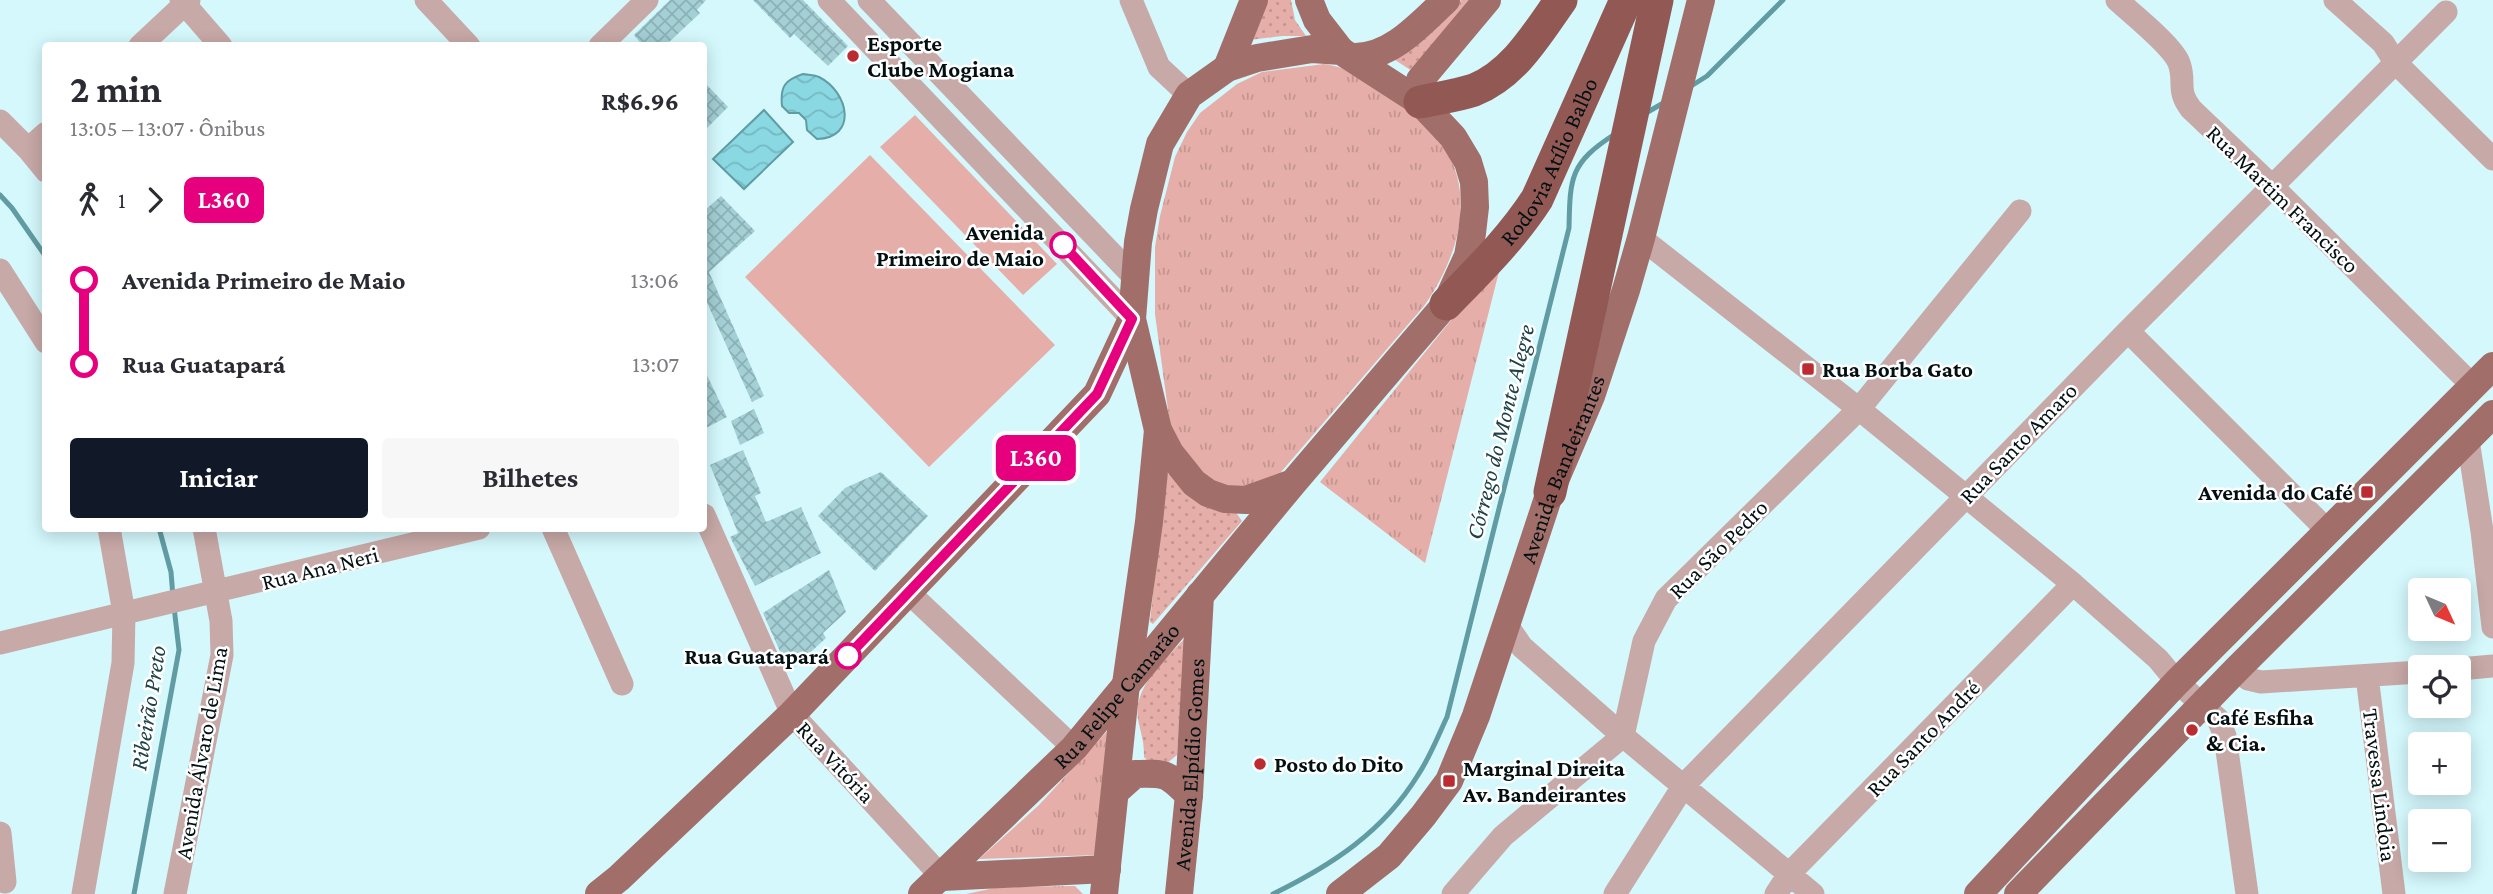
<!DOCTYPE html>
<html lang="pt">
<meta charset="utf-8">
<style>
:root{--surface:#fff;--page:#f7f7f7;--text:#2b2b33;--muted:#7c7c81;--accent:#111827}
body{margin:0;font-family:"Crimson Pro",serif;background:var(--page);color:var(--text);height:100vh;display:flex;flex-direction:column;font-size:26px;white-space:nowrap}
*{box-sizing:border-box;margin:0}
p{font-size:23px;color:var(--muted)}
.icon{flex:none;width:38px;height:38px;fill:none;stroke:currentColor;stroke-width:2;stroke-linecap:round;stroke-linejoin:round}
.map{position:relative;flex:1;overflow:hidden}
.details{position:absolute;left:42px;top:42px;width:665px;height:490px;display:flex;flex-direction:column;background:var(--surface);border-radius:7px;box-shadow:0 4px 18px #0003}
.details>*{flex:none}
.badge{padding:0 14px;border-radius:10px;font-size:24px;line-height:46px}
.needle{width:46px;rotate:134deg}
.buttons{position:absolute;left:2408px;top:578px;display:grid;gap:14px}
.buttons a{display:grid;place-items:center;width:63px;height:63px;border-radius:7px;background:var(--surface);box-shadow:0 4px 18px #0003;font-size:35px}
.map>.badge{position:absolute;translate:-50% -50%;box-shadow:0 0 0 4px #fff}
.legs{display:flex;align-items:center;gap:10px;height:77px;padding:0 28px;font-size:23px}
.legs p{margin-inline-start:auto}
.overview{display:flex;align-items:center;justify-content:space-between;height:119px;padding:0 28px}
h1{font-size:38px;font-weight:700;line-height:52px}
.primary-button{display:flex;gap:14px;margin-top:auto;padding:14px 28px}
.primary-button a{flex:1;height:80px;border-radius:7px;background:var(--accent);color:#fff;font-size:28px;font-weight:700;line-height:80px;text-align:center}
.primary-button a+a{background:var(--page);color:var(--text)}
ul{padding:0 28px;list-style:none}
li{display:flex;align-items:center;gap:24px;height:84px;font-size:26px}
li i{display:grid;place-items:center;width:10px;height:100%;margin:0 9px;background:currentColor}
li i::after{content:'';width:18px;height:18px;margin:-9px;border:5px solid;border-radius:50%;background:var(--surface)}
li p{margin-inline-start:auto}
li:first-child i{background:linear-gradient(#0000 50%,currentColor 0)}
li:last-child i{background:linear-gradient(currentColor 50%,#0000 0)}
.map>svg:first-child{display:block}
.grass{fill:url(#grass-dots)}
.park{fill:url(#park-tufts)}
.pitch{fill:#e6aea9}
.water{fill:url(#water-waves);stroke:#619ca4;stroke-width:2}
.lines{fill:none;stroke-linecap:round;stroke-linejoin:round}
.stream{stroke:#619ca4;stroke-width:5}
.building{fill:url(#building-cross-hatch)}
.minor{stroke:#c7a9a7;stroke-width:23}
.major{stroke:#a16e6a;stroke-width:28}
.highway{stroke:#925854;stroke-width:33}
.line-1-casing{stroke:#fff;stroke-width:16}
.line-1{stroke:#e6007e;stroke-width:10}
.poi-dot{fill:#bb2b32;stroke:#fff;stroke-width:2.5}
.stop-1-dot{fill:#fff;stroke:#e6007e;stroke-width:3.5}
.labels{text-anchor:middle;stroke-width:5;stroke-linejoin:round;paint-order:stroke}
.poi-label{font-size:23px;font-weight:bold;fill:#021012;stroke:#fff;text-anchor:start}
.street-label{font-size:23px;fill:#021012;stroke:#fff}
.stop-label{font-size:23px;font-weight:bold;fill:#021012;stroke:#fff;text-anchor:end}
.water-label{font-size:24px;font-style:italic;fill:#1c4146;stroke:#fff}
</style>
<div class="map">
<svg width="2493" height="894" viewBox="0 0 2493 894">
<defs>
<pattern id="grass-dots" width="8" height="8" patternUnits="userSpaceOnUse" patternTransform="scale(1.75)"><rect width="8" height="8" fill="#e6aea9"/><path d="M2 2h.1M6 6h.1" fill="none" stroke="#c49590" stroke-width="1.8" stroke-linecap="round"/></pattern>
<pattern id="park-tufts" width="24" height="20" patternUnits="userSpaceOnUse" patternTransform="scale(1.75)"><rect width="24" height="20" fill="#e6aea9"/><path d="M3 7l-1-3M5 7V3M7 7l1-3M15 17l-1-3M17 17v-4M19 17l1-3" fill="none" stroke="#c49590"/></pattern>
<pattern id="water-waves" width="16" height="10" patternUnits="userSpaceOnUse" patternTransform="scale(1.75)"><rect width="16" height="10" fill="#8ad8e2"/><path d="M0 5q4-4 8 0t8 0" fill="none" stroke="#75b8c1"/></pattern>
<pattern id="building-cross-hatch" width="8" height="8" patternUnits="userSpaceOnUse" patternTransform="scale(1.75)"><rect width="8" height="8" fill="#a3cfd5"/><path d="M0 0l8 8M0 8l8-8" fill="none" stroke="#8bb1b6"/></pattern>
</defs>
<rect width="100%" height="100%" fill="#d4f8fc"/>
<path class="grass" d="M 1265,0 L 1291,0 L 1295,20 L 1306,36 L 1282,36 L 1249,40 Z
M 1461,0 L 1474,0 L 1412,71 L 1389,56 L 1445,15 Z
M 1165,474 L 1171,474 L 1235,511 L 1242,521 L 1153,624 L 1150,622 Z
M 1185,638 L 1177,755 L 1166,764 L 1150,763 L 1144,757 C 1144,741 1142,738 1139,724 C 1130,688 1164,662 1185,638 Z"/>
<path class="park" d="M 1324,64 C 1354,68 1384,88 1407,109 C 1416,117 1426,125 1434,134 C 1480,186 1460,255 1424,306 L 1275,479 L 1231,490 L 1201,475 L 1171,432 L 1155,314 L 1155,247 L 1160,216 L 1175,157 L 1187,132 L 1200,113 L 1237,84 L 1262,72 Z
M 1503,256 L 1425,563 L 1320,482 Z
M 1111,727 L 1098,855 L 979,859 L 1039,805 Z
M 1075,886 L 1083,894 L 966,894 L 999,887 Z"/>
<path class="pitch" d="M 915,115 L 1057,264 L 1023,295 L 880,147 Z
M 870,155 L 1055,345 L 929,467 L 745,277 Z"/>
<path class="water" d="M 803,74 C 808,75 815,75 819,77 C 849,92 858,138 817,139 L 807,130 L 806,120 L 799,113 L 789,113 L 782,106 C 780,86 785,80 803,74 Z
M 764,110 L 793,142 L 744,189 L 713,159 Z"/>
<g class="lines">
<path class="stream" d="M 1688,88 L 1707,76 L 1783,0
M 1646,113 L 1665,102
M 0,195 L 12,208 L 46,257
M 159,528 L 171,572 L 173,597
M 134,894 L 179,650 L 174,607
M 1273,894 C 1332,865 1383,832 1418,775 C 1430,757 1438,736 1447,717 L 1569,228 C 1570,177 1570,163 1615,134"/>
</g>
<path class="building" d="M 670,0 L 706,0 L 697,10 L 700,13 L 665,46 L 643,46 L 634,35 Z
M 753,0 L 803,0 L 848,46 L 828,66 L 794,34 L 790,38 Z
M 704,82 L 728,107 L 704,131 Z
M 721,196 L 755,231 L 709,272 L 764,396 L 752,402 L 704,296 L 704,211 Z
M 704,369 L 727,417 L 704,429 Z
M 754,409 L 764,433 L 740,445 L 731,421 Z
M 743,450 L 761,493 L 755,496 L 766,522 L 801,507 L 821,553 L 755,586 L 730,537 L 738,533 L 710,465 Z
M 881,472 L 928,516 L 875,571 L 818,516 L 845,488 Z
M 829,570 L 846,612 L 823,633 L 826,638 L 789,672 L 763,613 Z"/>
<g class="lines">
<path class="minor" d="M 181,0 L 221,46
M 426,0 L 469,46
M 829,0 L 1132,319
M 869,0 L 1135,278
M 1131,0 L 1159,67 L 1189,95
M 2117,0 C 2131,13 2173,46 2179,63 C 2186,82 2176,90 2191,109 L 2273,187 L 2473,386
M 2335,0 L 2383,43 L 2395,62 L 2493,159
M 140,46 L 189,0
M 600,46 L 647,0
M 0,121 L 28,149 L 46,171
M 28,149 L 46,133
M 1641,238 L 1859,409 L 2073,584 L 2158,659 L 2177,682 L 2218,719 L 2225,736 L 2247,894
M 0,270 L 46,342
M 2128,331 L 2328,531
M 2468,440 L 2482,531 L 2493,627
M 704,515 L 792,714 L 942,877
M 553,528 L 622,684
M 908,592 L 1074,748
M 1507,625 L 1522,647 L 1623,736 L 1813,894
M 0,643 L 479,528
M 2237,669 L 2248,679 L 2261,682 L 2420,672
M 2459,669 L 2493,666
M 2367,676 L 2394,894
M 0,833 L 5,882
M 83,894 L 123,663 L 124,613 L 109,528
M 175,894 L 222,655 L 221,621 L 204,528
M 1453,894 L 1503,836 L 1623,736 L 1644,641 L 1666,599 L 1859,409 L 2020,211
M 1615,894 L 1684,785 L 2128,331 L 2446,12
M 1776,894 L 1789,874 L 2073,584"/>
<g class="major">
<path d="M 1309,0 L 1317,20 L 1341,51"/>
<path d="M 1355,57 C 1392,57 1420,24 1446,0"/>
<path d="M 1227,68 L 1254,0"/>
<path d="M 1420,102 L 1418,91 L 1420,80 L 1487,0"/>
<path d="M 1117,790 L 1135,774 C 1166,773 1167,773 1189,795"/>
<path d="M 942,877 L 1107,869"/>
<path d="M 599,894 L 619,878 L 792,714 L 1097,394 L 1132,319"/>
<path id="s1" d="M 922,894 L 1074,748 L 1293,483 L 1446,304 L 1468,256 L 1472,233 L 1475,207 L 1474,182 L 1468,162 L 1453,137 L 1420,102 L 1341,51 L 1312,49 L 1257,58 L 1227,68 L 1189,95 L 1160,144 L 1144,209 L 1138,242 L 1132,319 L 1158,430 L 1170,453 L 1194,483 L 1208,493 L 1225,499 L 1246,500 L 1293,483"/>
<path d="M 1104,894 L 1126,684 L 1149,522 L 1158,430"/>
<path id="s2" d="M 1179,894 L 1189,795 L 1200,595"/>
<path id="s3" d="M 1340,894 L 1389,856 L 1423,816 L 1449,781 L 1476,716 L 1550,492 L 1591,396 L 1626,290 L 1641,238 L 1701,0"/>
<path d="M 1978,894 L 2177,682 L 2493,366"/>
<path d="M 2018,894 L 2237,669 L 2493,414"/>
</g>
<g class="highway">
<path d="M 1420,102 C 1438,98 1456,96 1474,90 C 1514,74 1537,34 1561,0"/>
<path id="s4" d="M 1446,304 C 1479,270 1511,239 1537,199 L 1626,0"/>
<path d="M 1550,492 L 1657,0"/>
</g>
</g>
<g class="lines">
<defs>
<path id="line-1" d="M 848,656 L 1097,394 L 1132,319 L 1063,245"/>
</defs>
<use href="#line-1" class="line-1-casing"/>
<use href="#line-1" class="line-1"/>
</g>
<g class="poi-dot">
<circle cx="853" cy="56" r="7"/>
<rect x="1801" y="362" width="14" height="14" rx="3.5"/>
<rect x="2360" y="485" width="14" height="14" rx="3.5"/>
<circle cx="2192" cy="730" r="7"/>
<circle cx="1260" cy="764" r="7"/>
<rect x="1442" y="774" width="14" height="14" rx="3.5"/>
</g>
<g class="stop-1-dot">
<circle cx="1063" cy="245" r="12"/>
<circle cx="848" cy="656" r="12"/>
</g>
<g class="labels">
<g class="poi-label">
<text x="867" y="51">Esporte<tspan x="867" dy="26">Clube Mogiana</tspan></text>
<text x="1822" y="377">Rua Borba Gato</text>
<text x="2353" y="500" text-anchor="end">Avenida do Café</text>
<text x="2206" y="725">Café Esfiha<tspan x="2206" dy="26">&amp; Cia.</tspan></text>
<text x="1274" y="772">Posto do Dito</text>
<text x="1463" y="776">Marginal Direita<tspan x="1463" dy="26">Av. Bandeirantes</tspan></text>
</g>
<g class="street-label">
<text dy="8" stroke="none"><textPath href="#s4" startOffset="178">Rodovia Atílio Balbo</textPath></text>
<text transform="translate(2283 199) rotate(44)" y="8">Rua Martim Francisco</text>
<text transform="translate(2018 443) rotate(-46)" y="8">Rua Santo Amaro</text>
<text dy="8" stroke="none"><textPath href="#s3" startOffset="490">Avenida Bandeirantes</textPath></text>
<text transform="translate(1718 549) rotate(-45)" y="8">Rua São Pedro</text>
<text transform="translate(320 568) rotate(-14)" y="8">Rua Ana Neri</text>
<text dy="8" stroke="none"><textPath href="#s1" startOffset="278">Rua Felipe Camarão</textPath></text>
<text transform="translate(1923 738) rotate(-46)" y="8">Rua Santo André</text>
<text transform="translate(201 753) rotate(-80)" y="8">Avenida Álvaro de Lima</text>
<text transform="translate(836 762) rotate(47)" y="8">Rua Vitória</text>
<text dy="8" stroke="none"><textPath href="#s2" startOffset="130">Avenida Elpídio Gomes</textPath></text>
<text transform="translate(2380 785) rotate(83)" y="8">Travessa Lindoia</text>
</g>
<g class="stop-label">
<text x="1044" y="240">Avenida<tspan x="1044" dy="26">Primeiro de Maio</tspan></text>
<text x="829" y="664">Rua Guatapará</text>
</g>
<g class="water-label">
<text transform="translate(1500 432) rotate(-76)" y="8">Córrego do Monte Alegre</text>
<text transform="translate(148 708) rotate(-81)" y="8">Ribeirão Preto</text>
</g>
</g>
</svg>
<div class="buttons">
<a><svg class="needle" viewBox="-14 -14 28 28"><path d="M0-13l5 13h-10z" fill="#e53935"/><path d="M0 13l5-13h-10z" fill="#7c7c81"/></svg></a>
<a><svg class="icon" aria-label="locate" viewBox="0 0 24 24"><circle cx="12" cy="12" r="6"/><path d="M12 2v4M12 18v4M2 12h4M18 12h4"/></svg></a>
<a>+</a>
<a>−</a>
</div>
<b class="badge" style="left:1036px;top:458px;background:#e6007e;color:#fff">L360</b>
<section class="details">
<div class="overview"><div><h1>2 min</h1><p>13:05 – 13:07 · Ônibus</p></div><b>R$6.96</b></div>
<div class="legs"><svg class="icon" aria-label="walk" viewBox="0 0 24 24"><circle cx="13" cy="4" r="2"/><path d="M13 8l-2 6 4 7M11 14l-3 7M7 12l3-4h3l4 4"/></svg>1<svg class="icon" aria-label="forward" viewBox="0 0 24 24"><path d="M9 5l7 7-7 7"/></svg><b class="badge" style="background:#e6007e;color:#fff">L360</b></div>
<ul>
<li><i style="color:#e6007e"></i><b>Avenida Primeiro de Maio</b><p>13:06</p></li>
<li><i style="color:#e6007e"></i><b>Rua Guatapará</b><p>13:07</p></li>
</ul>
<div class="primary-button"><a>Iniciar</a><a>Bilhetes</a></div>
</section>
</div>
